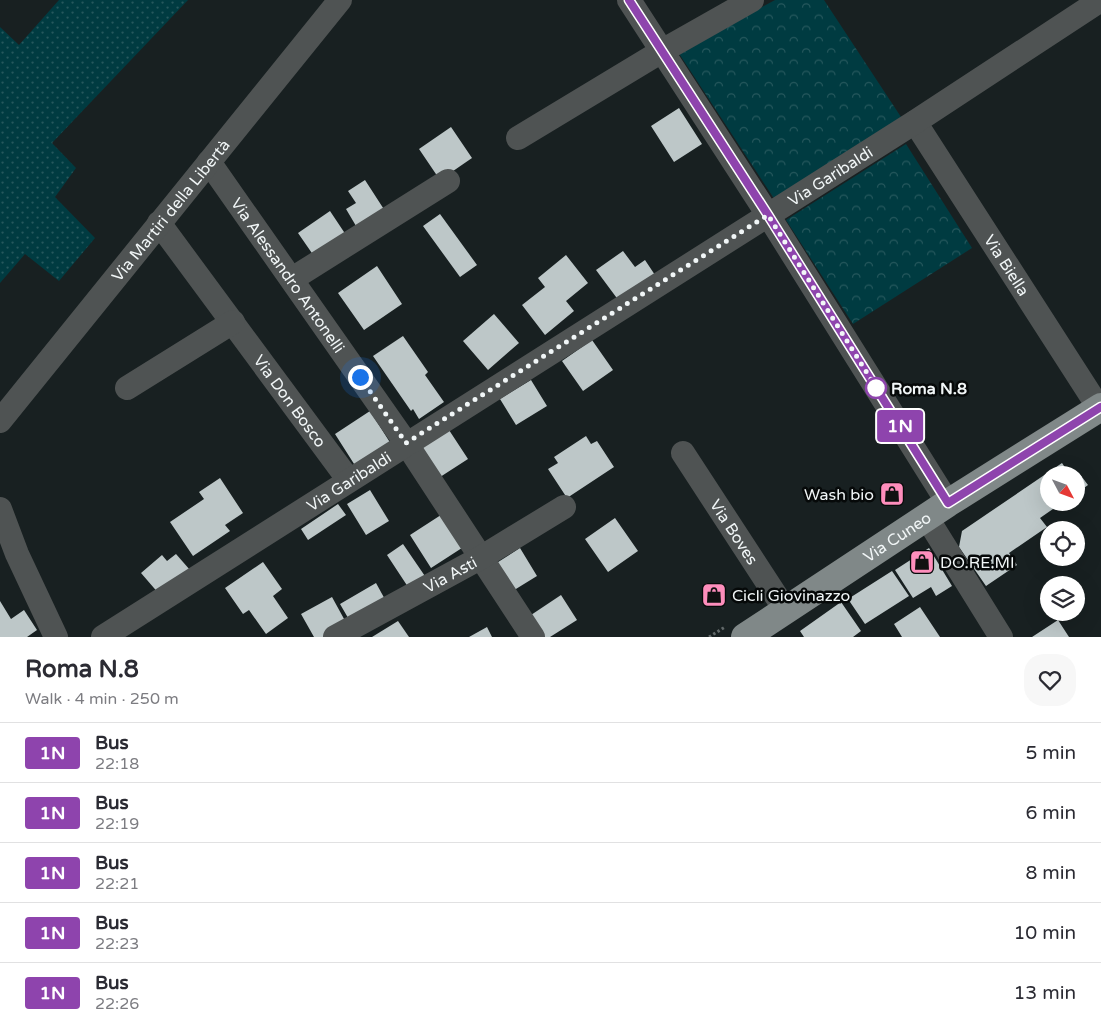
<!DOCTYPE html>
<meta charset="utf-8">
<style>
:root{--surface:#fff;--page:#f7f7f7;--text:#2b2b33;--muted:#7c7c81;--line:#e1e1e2}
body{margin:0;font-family:"Varela Round",sans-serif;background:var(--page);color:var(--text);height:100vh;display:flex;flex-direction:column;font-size:19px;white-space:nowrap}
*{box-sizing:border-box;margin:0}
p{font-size:16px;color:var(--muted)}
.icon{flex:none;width:28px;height:28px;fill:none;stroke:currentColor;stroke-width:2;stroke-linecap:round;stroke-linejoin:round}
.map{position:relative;height:637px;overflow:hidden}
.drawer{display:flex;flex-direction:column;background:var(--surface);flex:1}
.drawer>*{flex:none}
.badge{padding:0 10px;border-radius:4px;font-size:18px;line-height:32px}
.needle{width:32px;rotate:131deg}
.controls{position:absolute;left:1040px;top:466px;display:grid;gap:10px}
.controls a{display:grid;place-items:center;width:45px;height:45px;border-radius:50%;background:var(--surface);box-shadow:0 5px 20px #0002;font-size:25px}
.you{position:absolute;width:25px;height:25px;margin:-12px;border:4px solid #fff;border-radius:50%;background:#1a73e8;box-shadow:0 0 0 8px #1a73e833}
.map>.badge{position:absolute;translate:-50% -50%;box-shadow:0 0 0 2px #fff}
.round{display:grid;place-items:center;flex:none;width:52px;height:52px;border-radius:20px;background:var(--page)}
.headline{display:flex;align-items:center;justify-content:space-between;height:85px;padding:0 25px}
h1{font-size:24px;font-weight:700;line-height:38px}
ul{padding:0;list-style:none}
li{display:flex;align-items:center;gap:15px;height:60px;padding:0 25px;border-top:1px solid var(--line)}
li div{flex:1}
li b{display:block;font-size:19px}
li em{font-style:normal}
li .badge{min-width:55px;font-weight:700;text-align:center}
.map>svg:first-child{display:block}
.grass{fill:url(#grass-dots)}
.forest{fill:url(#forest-crowns)}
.building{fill:#bdc7c8}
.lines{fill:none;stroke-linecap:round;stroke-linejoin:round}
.path{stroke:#62696a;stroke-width:3;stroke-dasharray:2.5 2.5;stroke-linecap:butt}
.minor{stroke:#4f5353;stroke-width:24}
.major{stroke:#808888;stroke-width:28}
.line-casing{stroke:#fff;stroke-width:11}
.line{stroke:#8e44ad;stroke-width:8}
.walk{stroke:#f1f6f7;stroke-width:5;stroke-dasharray:0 9}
.stop-dot{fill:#fff;stroke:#8e44ad;stroke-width:2.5}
.labels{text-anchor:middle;stroke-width:5;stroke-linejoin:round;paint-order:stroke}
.street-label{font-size:16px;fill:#f1f6f7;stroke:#060909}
.stop-label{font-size:16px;font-weight:bold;fill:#f1f6f7;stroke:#060909;text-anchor:start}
.poi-label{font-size:16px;fill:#f1f6f7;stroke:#060909;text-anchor:start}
</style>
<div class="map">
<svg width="1101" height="637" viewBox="0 0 1101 637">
<defs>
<pattern id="grass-dots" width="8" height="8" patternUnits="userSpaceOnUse" patternTransform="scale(1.25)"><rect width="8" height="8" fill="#003b41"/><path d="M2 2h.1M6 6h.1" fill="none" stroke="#26585d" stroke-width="1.8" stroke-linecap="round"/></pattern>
<pattern id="forest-crowns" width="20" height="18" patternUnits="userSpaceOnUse" patternTransform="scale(1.25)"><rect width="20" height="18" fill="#003b41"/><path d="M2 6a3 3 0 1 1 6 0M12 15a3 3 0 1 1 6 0" fill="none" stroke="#26585d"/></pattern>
</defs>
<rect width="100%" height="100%" fill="#182021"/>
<path class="grass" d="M 59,0 L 188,0 L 52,143 L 76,168 L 55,197 L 95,238 L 59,281 L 25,254 L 0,283 L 0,27 L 19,45 Z"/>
<path class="forest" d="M 775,0 L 824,0 L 901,117 L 775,200 L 678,52 Z
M 906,144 L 972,248 L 853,324 L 786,220 Z"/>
<path class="building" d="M 679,108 L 702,144 L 674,162 L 651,126 Z
M 451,127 L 472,158 L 440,180 L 419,149 Z
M 365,180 L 387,214 L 359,231 L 346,209 L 356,203 L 348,191 Z
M 330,211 L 348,238 L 316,259 L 298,233 Z
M 440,214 L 477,265 L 460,277 L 423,226 Z
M 623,251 L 635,267 L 645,260 L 655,275 L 619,301 L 596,270 Z
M 566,255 L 588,283 L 566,301 L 574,311 L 545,335 L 522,305 L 545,287 L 538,278 Z
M 377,266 L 402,304 L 364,330 L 338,293 Z
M 494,314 L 519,343 L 488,370 L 463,341 Z
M 403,336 L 428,372 L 425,375 L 444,402 L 419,419 L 413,409 L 411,411 L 373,356 Z
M 592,340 L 613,370 L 583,391 L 562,361 Z
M 531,380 L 547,406 L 516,425 L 500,399 Z
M 370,411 L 391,444 L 356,467 L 335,434 Z
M 449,430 L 468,459 L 437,479 L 418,450 Z
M 586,436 L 591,444 L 597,441 L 614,467 L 567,498 L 548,469 L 558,463 L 554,457 Z
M 1062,463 L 1070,475 L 1049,475 L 1049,502 L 1063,502 L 1040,518 L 1047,527 L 1009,553 L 1017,565 L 986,586 L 959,547 L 962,531 Z
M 1079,473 L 1088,485 L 1076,494 L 1076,475 Z
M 220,478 L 243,513 L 225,525 L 230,531 L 193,556 L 170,522 L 204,499 L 199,492 Z
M 370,490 L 389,521 L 366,535 L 347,504 Z
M 338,504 L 346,515 L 308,540 L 301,529 Z
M 444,513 L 465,546 L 431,568 L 410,535 Z
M 615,518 L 638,551 L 608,572 L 585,539 Z
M 403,544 L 429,582 L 412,593 L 387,555 Z
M 520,548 L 537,576 L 511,592 L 495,564 Z
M 929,548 L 952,586 L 936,596 L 931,587 L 913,598 L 895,570 Z
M 176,554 L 190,570 L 160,595 L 141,573 L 162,555 L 167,561 Z
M 263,562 L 282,589 L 273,596 L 288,618 L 266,634 L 249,610 L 243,614 L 225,588 Z
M 892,571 L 909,596 L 865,624 L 848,599 Z
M 376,583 L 387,603 L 351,623 L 340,604 Z
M 561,595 L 577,620 L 550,637 L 545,637 L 531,615 Z
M 332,597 L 349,628 L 333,637 L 314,637 L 301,614 Z
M 0,601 L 11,619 L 24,610 L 37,630 L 27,637 L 0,637 Z
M 841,602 L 861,631 L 853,637 L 804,637 L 800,631 Z
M 920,607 L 940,637 L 902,637 L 894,624 Z
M 1058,620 L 1069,637 L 1032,637 Z
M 398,621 L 409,637 L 372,637 Z
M 487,627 L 492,637 L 469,637 Z"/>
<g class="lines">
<path class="path" d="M 709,637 L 725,627"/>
<g class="minor">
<path d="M 629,0 L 768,215 L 948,503"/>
<path id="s1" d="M 915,122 L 1099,408"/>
<path d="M 518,138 L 662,51 L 752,0"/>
<path id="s2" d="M 209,162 L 406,443 L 533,637"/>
<path id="s3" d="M 159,223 L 348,479"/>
<path d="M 292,279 L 448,181"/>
<path d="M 127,388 L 233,322"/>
<path id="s4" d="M 0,421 L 340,0"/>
<path id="s5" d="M 683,453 L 786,611"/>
<path d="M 0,509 L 17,554 L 56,637"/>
<path d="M 927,518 L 1001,637"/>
<path id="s6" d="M 103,637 L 915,122 L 1101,0"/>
<path id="s7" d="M 335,637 L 482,557 L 564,507"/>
</g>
<path class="major" id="s8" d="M 745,637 L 948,503 L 1101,407"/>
</g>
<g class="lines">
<defs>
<path id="line" d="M 629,0 L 768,215 L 948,503 L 1101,407"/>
</defs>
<use href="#line" class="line-casing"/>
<use href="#line" class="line"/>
<path class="walk" d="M 360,377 L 406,443 L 768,215 L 879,392 L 876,388"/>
</g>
<defs>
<symbol id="shop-square" viewBox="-11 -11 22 22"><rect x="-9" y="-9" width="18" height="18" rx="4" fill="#fe8ebc" stroke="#060909"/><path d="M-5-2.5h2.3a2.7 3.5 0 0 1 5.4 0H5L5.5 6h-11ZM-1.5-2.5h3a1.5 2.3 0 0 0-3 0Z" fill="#111"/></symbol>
</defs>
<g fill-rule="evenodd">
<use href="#shop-square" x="878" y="480" width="28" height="28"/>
<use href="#shop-square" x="908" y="548" width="28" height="28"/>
<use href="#shop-square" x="700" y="581" width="28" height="28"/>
</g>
<circle class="stop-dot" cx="876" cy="388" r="10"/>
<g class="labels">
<g class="street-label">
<text dy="6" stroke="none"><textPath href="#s6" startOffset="861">Via Garibaldi</textPath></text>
<text dy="6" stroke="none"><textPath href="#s4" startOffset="271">Via Martiri della Libertà</textPath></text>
<text dy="6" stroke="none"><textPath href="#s1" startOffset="170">Via Biella</textPath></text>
<text dy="6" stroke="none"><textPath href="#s2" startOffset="138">Via Alessandro Antonelli</textPath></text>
<text dy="6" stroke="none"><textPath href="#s3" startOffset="221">Via Don Bosco</textPath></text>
<text dy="6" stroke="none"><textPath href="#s6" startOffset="291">Via Garibaldi</textPath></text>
<text dy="6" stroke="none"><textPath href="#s5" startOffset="94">Via Boves</textPath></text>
<text dy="6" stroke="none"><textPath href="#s8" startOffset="182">Via Cuneo</textPath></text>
<text dy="6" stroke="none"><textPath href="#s7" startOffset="131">Via Asti</textPath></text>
</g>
<g class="stop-label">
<text x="891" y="394">Roma N.8</text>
</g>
<g class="poi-label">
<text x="874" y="500" text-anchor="end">Wash bio</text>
<text x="940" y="568">DO.RE.MI</text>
<text x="732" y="601">Cicli Giovinazzo</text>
</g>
</g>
</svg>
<div class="controls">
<a><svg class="needle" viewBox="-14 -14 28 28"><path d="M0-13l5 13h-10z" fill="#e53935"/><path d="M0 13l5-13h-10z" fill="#7c7c81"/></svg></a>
<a><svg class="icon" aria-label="locate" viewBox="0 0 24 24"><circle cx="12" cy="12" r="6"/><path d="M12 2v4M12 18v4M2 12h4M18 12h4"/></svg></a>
<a><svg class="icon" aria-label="layers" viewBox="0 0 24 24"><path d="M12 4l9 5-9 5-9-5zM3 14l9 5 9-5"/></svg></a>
</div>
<div class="you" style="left:360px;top:377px"></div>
<b class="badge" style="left:900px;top:426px;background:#8e44ad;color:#fff">1N</b>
</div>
<section class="drawer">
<div class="headline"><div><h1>Roma N.8</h1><p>Walk · 4 min · 250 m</p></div><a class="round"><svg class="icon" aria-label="heart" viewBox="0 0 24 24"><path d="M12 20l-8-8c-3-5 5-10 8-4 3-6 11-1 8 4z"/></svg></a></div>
<ul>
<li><span class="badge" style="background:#8e44ad;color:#fff">1N</span><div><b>Bus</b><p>22:18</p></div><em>5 min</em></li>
<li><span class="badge" style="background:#8e44ad;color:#fff">1N</span><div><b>Bus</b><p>22:19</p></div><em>6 min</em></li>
<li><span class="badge" style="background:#8e44ad;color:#fff">1N</span><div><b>Bus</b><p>22:21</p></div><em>8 min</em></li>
<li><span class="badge" style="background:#8e44ad;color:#fff">1N</span><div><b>Bus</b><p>22:23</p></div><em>10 min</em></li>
<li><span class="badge" style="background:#8e44ad;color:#fff">1N</span><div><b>Bus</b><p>22:26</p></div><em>13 min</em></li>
</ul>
</section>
